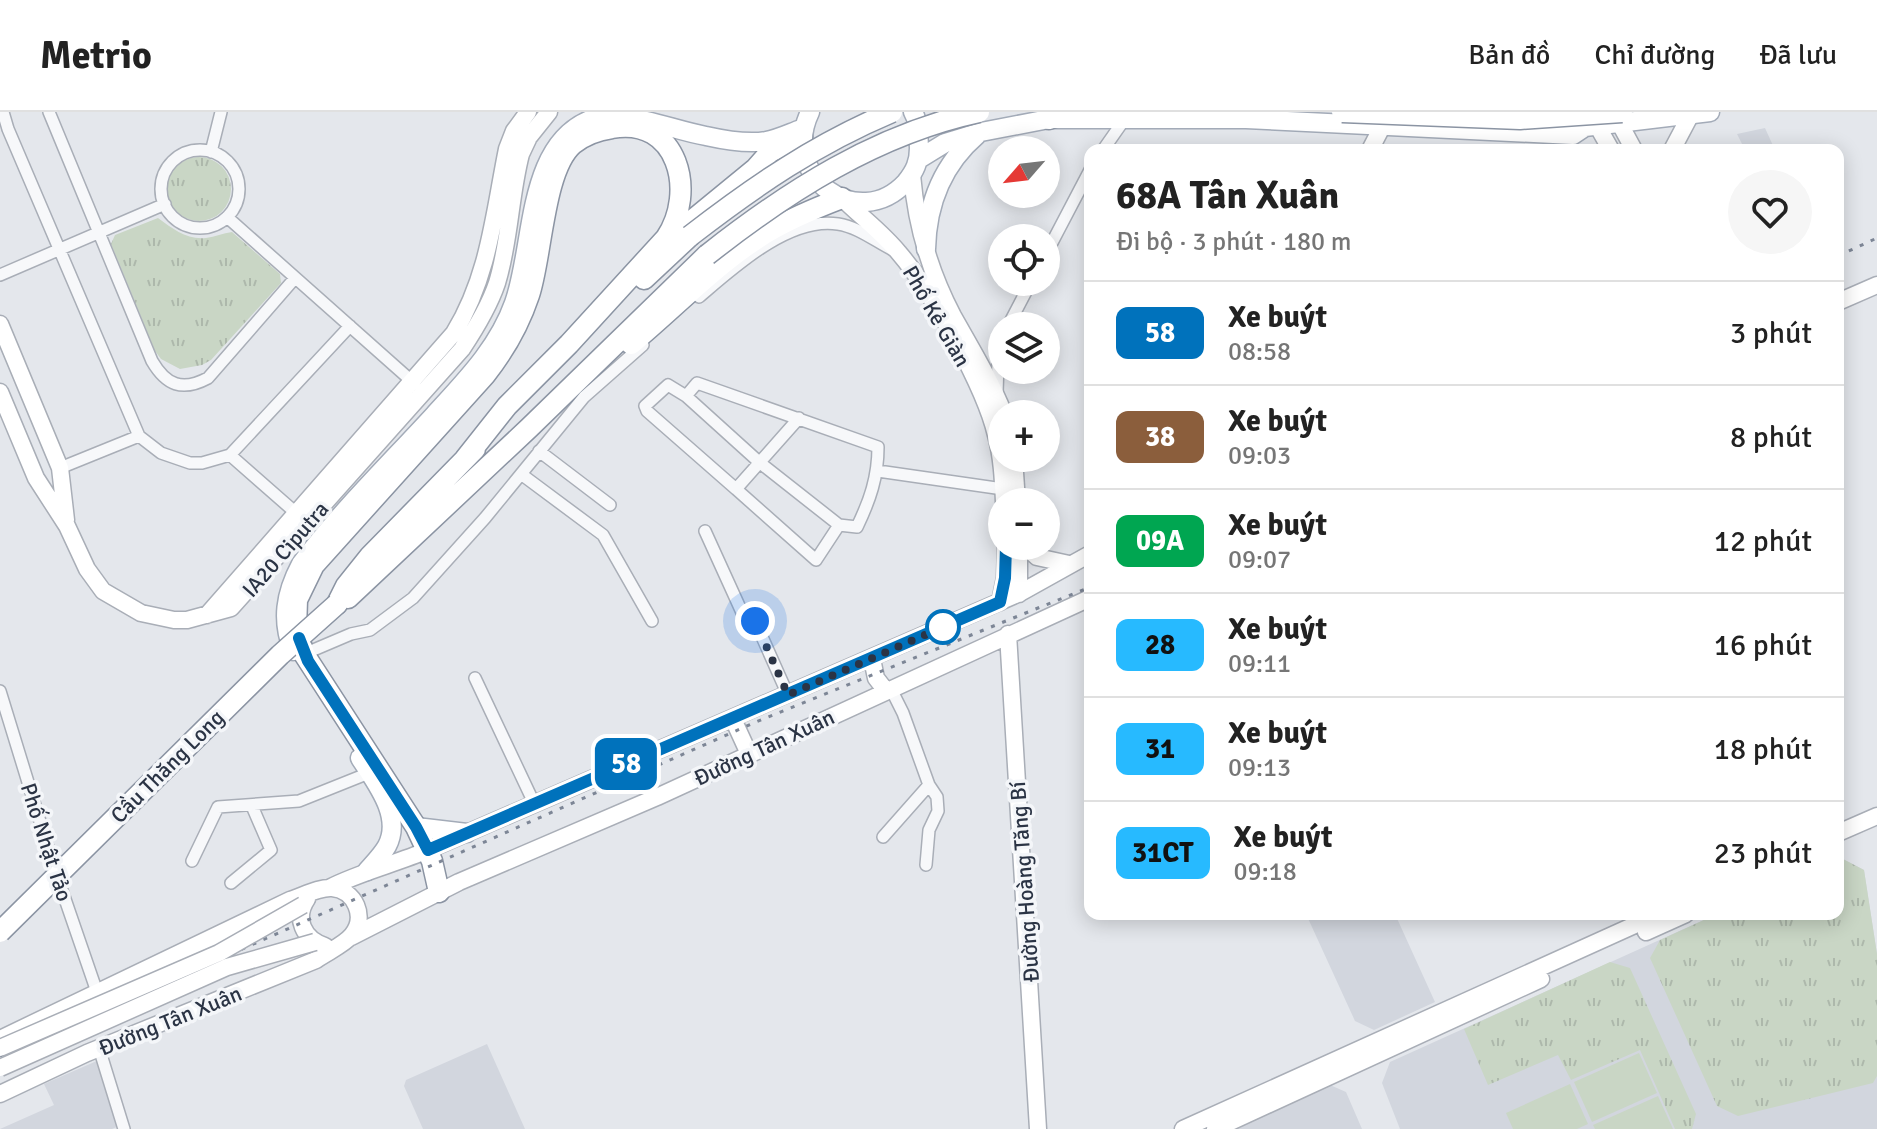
<!DOCTYPE html>
<html lang="vi">
<meta charset="utf-8">
<style>
:root{--surface:#fff;--page:#f6f6f6;--text:#222;--muted:#767676;--line:#e0e0e0}
body{margin:0;font-family:Signika,sans-serif;background:var(--page);color:var(--text);height:100vh;display:flex;flex-direction:column;font-size:30px;white-space:nowrap}
*{box-sizing:border-box;margin:0}
p{font-size:26px;color:var(--muted)}
.icon{flex:none;width:44px;height:44px;fill:none;stroke:currentColor;stroke-width:2;stroke-linecap:round;stroke-linejoin:round}
.map{position:relative;flex:1;overflow:hidden}
.details{position:absolute;left:1084px;top:32px;width:760px;height:776px;display:flex;flex-direction:column;background:var(--surface);border-radius:16px;box-shadow:0 4px 20px #0003}
.details>*{flex:none}
.badge{padding:0 16px;border-radius:12px;font-size:28px;line-height:52px}
.needle{width:52px;rotate:242deg}
.tools{position:absolute;left:988px;top:24px;display:grid;gap:16px}
.tools a{display:grid;place-items:center;width:72px;height:72px;border-radius:50%;background:var(--surface);box-shadow:0 4px 20px #0003;font-size:40px}
.you{position:absolute;width:40px;height:40px;margin:-20px;border:6px solid #fff;border-radius:50%;background:#1a73e8;box-shadow:0 0 0 12px #1a73e833}
.map>.badge{position:absolute;translate:-50% -50%;box-shadow:0 0 0 4px #fff}
.round{display:grid;place-items:center;flex:none;width:84px;height:84px;border-radius:42px;background:var(--page)}
.overview{display:flex;align-items:center;justify-content:space-between;height:136px;padding:0 32px}
h1{font-size:38px;font-weight:700;line-height:60px}
ul{padding:0;list-style:none}
li{display:flex;align-items:center;gap:24px;height:104px;padding:0 32px;border-top:2px solid var(--line)}
li div{flex:1}
li b{display:block;font-size:30px}
li em{font-style:normal}
li .badge{min-width:88px;font-weight:700;text-align:center}
header{display:flex;align-items:center;gap:48px;box-sizing:border-box;height:112px;padding:0 40px;background:var(--surface);border-bottom:2px solid var(--line)}
header strong{font-size:38px}
nav{display:flex;gap:44px;margin-inline-start:auto;font-size:28px}
.map>svg:first-child{display:block}
.built{fill:#d2d6de}
.grass{fill:url(#grass-tufts)}
.green{fill:#c9d6c5}
.lines{fill:none;stroke-linecap:round;stroke-linejoin:round}
.street-casing{stroke:#a9aeb7;stroke-width:14}
.secondary-casing{stroke:#a9aeb7;stroke-width:19}
.primary-casing{stroke:#a3abb8;stroke-width:21}
.highway-casing{stroke:#8b94a3;stroke-width:23}
.street{stroke:#f7f8fa;stroke-width:11}
.secondary{stroke:#fff;stroke-width:16}
.primary{stroke:#fff;stroke-width:18}
.highway{stroke:#fff;stroke-width:20}
.rail{stroke:#7d8696;stroke-width:3;stroke-dasharray:4 8;stroke-linecap:butt}
.secondary-bridge-casing{stroke:#a9aeb7;stroke-width:19;stroke-linecap:butt}
.highway-bridge-casing{stroke:#8b94a3;stroke-width:23;stroke-linecap:butt}
.secondary-bridge{stroke:#fff;stroke-width:16}
.highway-bridge{stroke:#fff;stroke-width:20}
.line-casing{stroke:#fff;stroke-width:18}
.line{stroke:#0072bc;stroke-width:12}
.walk{stroke:#2b3445;stroke-width:8;stroke-dasharray:0 14.4}
.stop-dot{fill:#fff;stroke:#0072bc;stroke-width:4}
.labels{text-anchor:middle;stroke-width:7;stroke-linejoin:round;paint-order:stroke}
.street-label{font-size:22px;fill:#2b3445;stroke:#f4f6f9}
</style>
<header>
<strong>Metrio</strong>
<nav><a>Bản đồ</a><a>Chỉ đường</a><a>Đã lưu</a></nav>
</header>
<div class="map">
<svg width="1877" height="1017" viewBox="0 0 1877 1017">
<defs>
<pattern id="grass-tufts" width="24" height="20" patternUnits="userSpaceOnUse" patternTransform="scale(2)"><rect width="24" height="20" fill="#c9d6c5"/><path d="M3 7l-1-3M5 7V3M7 7l1-3M15 17l-1-3M17 17v-4M19 17l1-3" fill="none" stroke="#adb8ab"/></pattern>
</defs>
<rect width="100%" height="100%" fill="#e4e7ec"/>
<path class="built" d="M 1765,16 L 1775,38 L 1745,38 L 1737,22 Z
M 1841,746 L 1864,758 L 1877,842 L 1877,1017 L 1400,1017 L 1382,971 L 1390,950 L 1717,802 L 1838,802 L 1838,747 Z
M 1306,802 L 1395,802 L 1435,890 L 1374,918 L 1355,909 Z
M 487,932 L 525,1017 L 423,1017 L 404,974 L 406,968 Z
M 99,948 L 119,1014 L 112,1017 L 0,1017 L 54,993 L 44,972 Z
M 1330,973 L 1346,980 L 1362,1017 L 1232,1017 Z"/>
<path class="grass" d="M167 77a32 32 0 1 1 64 0a32 32 0 1 1-64 0Z
M 158,106 C 173,117 187,128 206,126 C 215,125 223,121 232,120 L 280,162 L 281,171 L 211,248 L 202,253 L 180,257 L 161,247 L 155,239 L 111,132 L 115,123 Z
M 1841,746 L 1864,758 L 1877,842 L 1877,964 L 1873,971 L 1738,1004 L 1717,994 L 1650,846 L 1660,828 L 1717,802 L 1838,802 L 1838,747 Z
M 1610,850 L 1630,856 L 1696,1002 L 1692,1017 L 1675,1017 L 1640,938 L 1571,968 L 1558,943 L 1488,973 L 1464,917 Z"/>
<path class="green" d="M 1639,941 L 1657,981 L 1592,1010 L 1574,970 Z
M 1570,972 L 1588,1012 L 1577,1017 L 1513,1017 L 1506,1001 Z
M 1658,984 L 1673,1017 L 1595,1017 L 1593,1013 Z"/>
<g class="lines">
<defs>
<path id="street" d="M 3,0 L 8,17 L 139,324 L 161,341 L 190,351 L 202,351 L 230,343 L 350,214
M 49,0 L 152,249 C 166,273 182,280 208,266 L 295,166
M 1103,38 L 1124,8
M161 77a39 39 0 1 1 78 0a39 39 0 1 1-78 0Z
M 211,40 L 221,0
M 227,105 L 415,272
M 1046,142 L 1090,58
M 0,163 L 165,92
M 699,185 C 733,156 789,104 838,112 C 858,115 875,129 893,138
M 1008,214 L 1031,170
M 997,281 L 998,250 L 1002,226
M 686,284 L 697,271 L 878,335 C 878,365 870,388 857,415 L 839,413 L 759,350 L 686,284 L 668,273 L 645,294 L 647,299 L 736,377
M 799,306 L 736,377 L 816,448 L 839,413
M 539,339 L 610,393
M 230,343 L 296,401
M 60,356 L 139,324
M 878,359 L 1003,377
M 521,362 L 603,423 L 652,509
M 705,419 L 745,507 L 755,509 L 788,583
M 304,542 L 351,522 L 370,518 L 413,486 L 485,406 L 584,285 L 643,233
M 475,566 L 534,691
M 891,577 L 903,601 L 929,673 L 937,685 L 938,699 L 929,718 L 926,753
M 0,579 L 54,755 L 97,880
M 883,725 L 929,673
M 192,749 L 218,695 L 299,689 L 369,661
M 231,771 L 271,738 L 252,694
M 99,936 L 124,1017"/>
<path id="secondary" d="M 1620,12 L 1634,38
M 1598,15 L 1611,38
M 1370,38 L 1383,13
M 1672,38 L 1690,4
M 912,63 C 916,112 930,160 953,204 C 971,236 990,267 1004,302
M 842,86 C 861,105 882,120 899,141 C 931,178 985,276 996,323 C 1002,345 1003,368 1004,390
M 1838,190 L 1877,173
M 0,212 L 60,356 L 66,408
M 0,280 L 36,366 L 67,414 L 87,457 L 103,479 L 141,501 L 174,508 L 187,508 L 231,496 L 462,237 C 476,216 489,195 497,171 C 510,129 510,84 521,42 L 529,25 L 549,0
M 1014,346 L 1017,390
M 1025,434 L 1037,445 L 1069,452
M 1019,482 L 1019,434
M 1000,490 L 1005,466 L 1006,434
M 207,503 L 454,221 C 489,164 494,101 507,37 L 514,19 L 528,0
M 1008,522 L 1038,1017
M 872,547 L 876,566 L 886,579
M 733,607 L 749,642
M 1838,721 L 1877,704
M 329,776 C 360,760 395,752 428,738 L 1020,481 L 1090,442
M 307,787 C 294,806 303,827 325,834
M 1646,820 L 1686,802
M 351,825 L 459,770 L 657,685 L 1090,486
M 0,927 L 290,788 C 303,784 319,775 332,776 C 355,778 367,805 352,823 C 344,833 327,840 316,848 L 87,941 L 0,982
M 1183,1017 L 1659,802
M 1215,1017 L 1541,867"/>
<path id="primary" d="M 810,0 C 779,64 858,122 906,70 C 915,59 919,50 919,36 C 918,23 920,12 913,0
M 919,47 L 945,31 L 981,20 L 1049,7 L 1246,7 L 1573,23 L 1585,15 L 1710,0
M 926,137 C 927,93 942,53 977,23
M 293,539 C 281,508 285,482 301,452 C 340,400 389,352 434,303 C 465,269 498,236 514,191 C 535,133 525,29 595,6 C 635,0 668,17 706,24 C 724,28 749,32 766,29 C 778,27 790,21 801,17
M 360,646 C 375,670 403,704 387,734 C 382,743 374,751 367,759
M 416,715 L 467,721"/>
<path id="highway" d="M 1049,7 L 1069,0
M 672,125 L 755,57 L 770,40 L 802,25
M 644,167 L 690,124
M 631,232 C 673,197 712,156 758,126 C 784,109 813,97 842,86
M 348,486 L 529,316 L 707,143
M 337,492 L 346,474 L 370,444 L 475,337
M 439,780 L 432,749 L 416,715 L 304,542 L 296,517 L 297,488 L 314,453 L 485,263 C 504,239 519,213 529,183 C 542,145 543,58 573,32 C 584,23 598,18 612,16 C 678,4 697,80 666,126 L 569,232 L 507,294 L 465,347"/>
</defs>
<use href="#street" class="street-casing"/>
<use href="#secondary" class="secondary-casing"/>
<use href="#primary" class="primary-casing"/>
<use href="#highway" class="highway-casing"/>
<use href="#street" class="street"/>
<use href="#secondary" class="secondary"/>
<use href="#primary" class="primary"/>
<use href="#highway" class="highway"/>
<path class="rail" d="M 1838,144 L 1877,126
M 0,944 L 756,610 L 1090,475"/>
<defs>
<path id="secondary-bridge" d="M 0,936 L 219,841 L 303,793
M 0,956 L 227,855 L 315,830"/>
<path id="highway-bridge" d="M 1342,0 L 1520,7 L 1622,0
M 690,124 C 756,73 816,32 892,0
M 707,143 C 788,79 877,22 979,0
M 0,820 L 280,543 L 337,492"/>
</defs>
<use href="#secondary-bridge" class="secondary-bridge-casing"/>
<use href="#highway-bridge" class="highway-bridge-casing"/>
<use href="#secondary-bridge" class="secondary-bridge"/>
<use href="#highway-bridge" class="highway-bridge"/>
</g>
<g class="lines">
<defs>
<path id="line" d="M 299,526 L 308,549 L 416,715 L 428,738 L 1000,490 L 1005,466 L 1006,434"/>
</defs>
<use href="#line" class="line-casing"/>
<use href="#line" class="line"/>
<path class="walk" d="M 755,509 L 788,583 L 950,512 L 943,515"/>
</g>
<circle class="stop-dot" cx="943" cy="515" r="16"/>
<g class="labels">
<g class="street-label">
<text transform="translate(937 204) rotate(60)" y="8">Phố Kẻ Giàn</text>
<text transform="translate(285 437) rotate(-49)" y="8">IA20 Ciputra</text>
<text transform="translate(764 635) rotate(-25)" y="8">Đường Tân Xuân</text>
<text transform="translate(167 654) rotate(-45)" y="8">Cầu Thăng Long</text>
<text transform="translate(47 730) rotate(72)" y="8">Phố Nhật Tảo</text>
<text transform="translate(1024 770) rotate(-94)" y="8">Đường Hoàng Tăng Bí</text>
<text transform="translate(170 908) rotate(-22)" y="8">Đường Tân Xuân</text>
</g>
</g>
</svg>
<div class="tools">
<a><svg class="needle" viewBox="-14 -14 28 28"><path d="M0-13l5 13h-10z" fill="#e53935"/><path d="M0 13l5-13h-10z" fill="#767676"/></svg></a>
<a><svg class="icon" aria-label="locate" viewBox="0 0 24 24"><circle cx="12" cy="12" r="6"/><path d="M12 2v4M12 18v4M2 12h4M18 12h4"/></svg></a>
<a><svg class="icon" aria-label="layers" viewBox="0 0 24 24"><path d="M12 4l9 5-9 5-9-5zM3 14l9 5 9-5"/></svg></a>
<a>+</a>
<a>−</a>
</div>
<div class="you" style="left:755px;top:509px"></div>
<b class="badge" style="left:626px;top:652px;background:#0072bc;color:#fff">58</b>
<section class="details">
<div class="overview"><div><h1>68A Tân Xuân</h1><p>Đi bộ · 3 phút · 180 m</p></div><a class="round"><svg class="icon" aria-label="heart" viewBox="0 0 24 24"><path d="M12 20l-8-8c-3-5 5-10 8-4 3-6 11-1 8 4z"/></svg></a></div>
<ul>
<li><span class="badge" style="background:#0072bc;color:#fff">58</span><div><b>Xe buýt</b><p>08:58</p></div><em>3 phút</em></li>
<li><span class="badge" style="background:#8b5e3c;color:#fff">38</span><div><b>Xe buýt</b><p>09:03</p></div><em>8 phút</em></li>
<li><span class="badge" style="background:#00a651;color:#fff">09A</span><div><b>Xe buýt</b><p>09:07</p></div><em>12 phút</em></li>
<li><span class="badge" style="background:#27baff;color:#111">28</span><div><b>Xe buýt</b><p>09:11</p></div><em>16 phút</em></li>
<li><span class="badge" style="background:#27baff;color:#111">31</span><div><b>Xe buýt</b><p>09:13</p></div><em>18 phút</em></li>
<li><span class="badge" style="background:#27baff;color:#111">31CT</span><div><b>Xe buýt</b><p>09:18</p></div><em>23 phút</em></li>
</ul>
</section>
</div>
